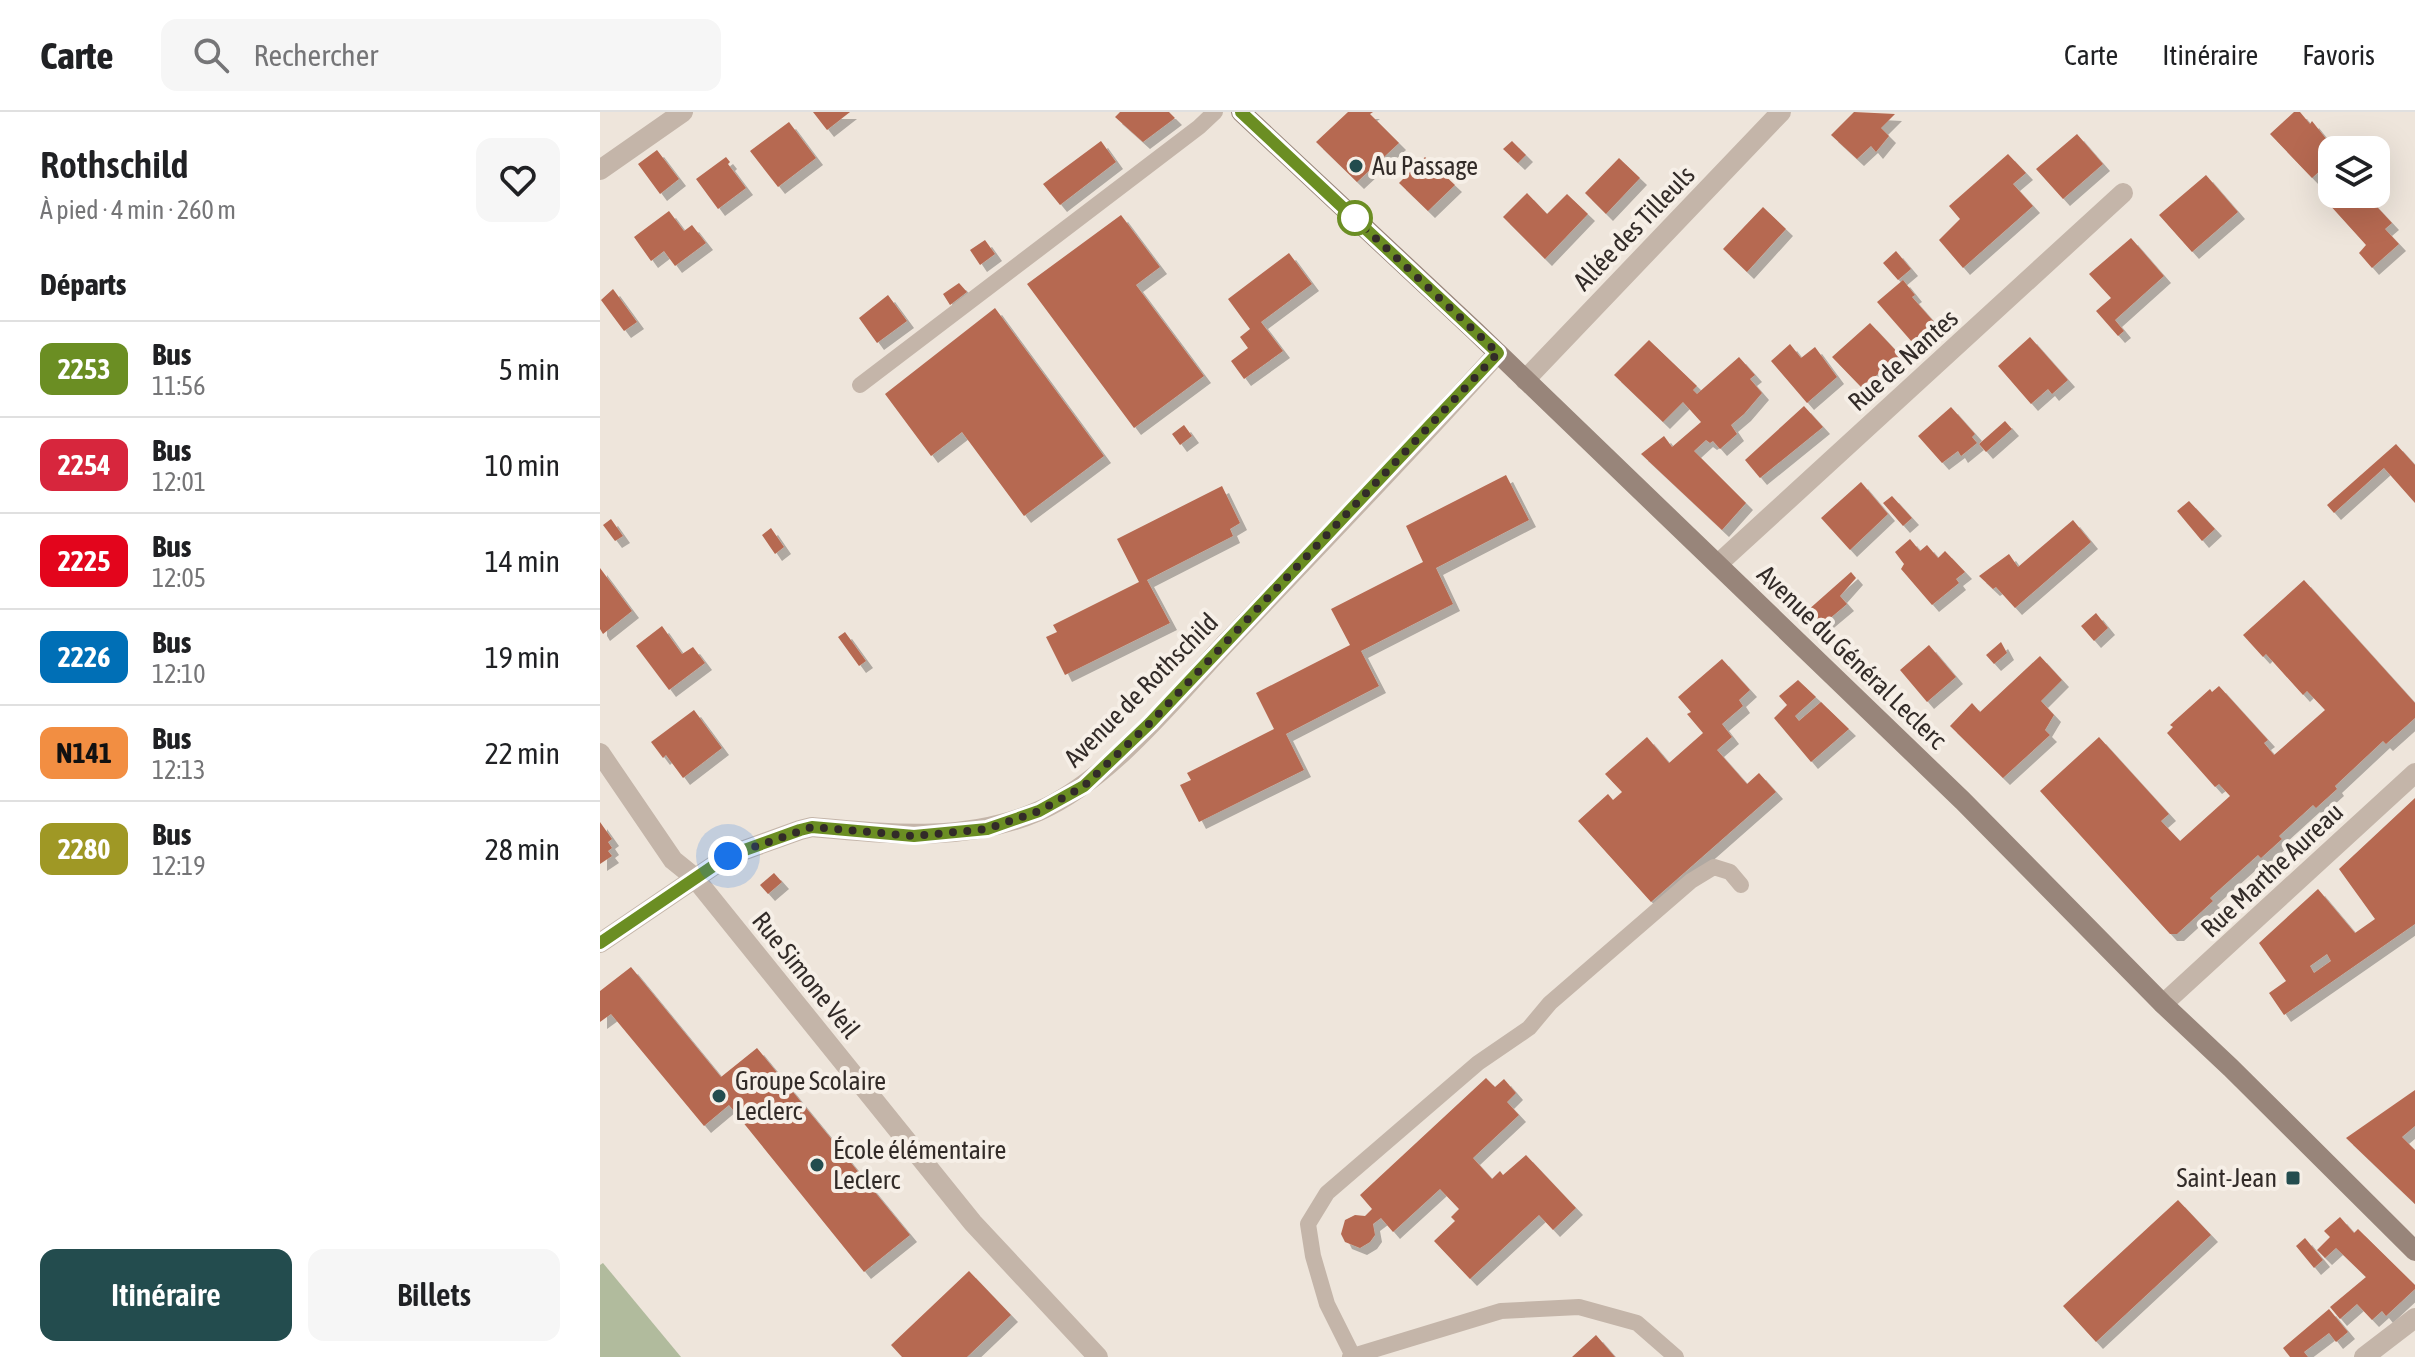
<!DOCTYPE html>
<html lang="fr">
<meta charset="utf-8">
<style>
:root{--surface:#fff;--page:#f6f6f6;--text:#202124;--muted:#757577;--line:#e0e0e0;--accent:#234c4e}
body{margin:0;font-family:"Asap Condensed",sans-serif;background:var(--page);color:var(--text);height:100vh;display:flex;flex-direction:column;font-size:30px;white-space:nowrap}
*{box-sizing:border-box;margin:0}
p{font-size:26px;color:var(--muted)}
.icon{flex:none;width:44px;height:44px;fill:none;stroke:currentColor;stroke-width:2;stroke-linecap:round;stroke-linejoin:round}
.map{position:relative;flex:1;overflow:hidden}
.panel{display:flex;flex-direction:column;background:var(--surface);width:600px}
.panel>*{flex:none}
.badge{padding:0 16px;border-radius:12px;font-size:28px;line-height:52px}
.tools{position:absolute;left:1718px;top:24px;display:grid;gap:16px}
.tools a{display:grid;place-items:center;width:72px;height:72px;border-radius:16px;background:var(--surface);box-shadow:0 8px 32px #0002;font-size:40px}
.you{position:absolute;width:40px;height:40px;margin:-20px;border:6px solid #fff;border-radius:50%;background:#1a73e8;box-shadow:0 0 0 12px #1a73e833}
.map>.badge{position:absolute;translate:-50% -50%;box-shadow:0 0 0 4px #fff}
h2{padding:0 40px;font-size:30px;line-height:72px}
.round{display:grid;place-items:center;flex:none;width:84px;height:84px;border-radius:16px;background:var(--page)}
.overview{display:flex;align-items:center;justify-content:space-between;height:136px;padding:0 40px}
h1{font-size:38px;font-weight:600;line-height:60px}
.cta{display:flex;gap:16px;margin-top:auto;padding:16px 40px}
.cta a{flex:1;height:92px;border-radius:16px;background:var(--accent);color:#fff;font-size:32px;font-weight:600;line-height:92px;text-align:center}
.cta a+a{background:var(--page);color:var(--text)}
ul{padding:0;list-style:none}
li{display:flex;align-items:center;gap:24px;height:96px;padding:0 40px;border-top:2px solid var(--line)}
li div{flex:1}
li b{display:block;font-size:30px}
li em{font-style:normal}
li .badge{min-width:88px;font-weight:700;text-align:center}
header{display:flex;align-items:center;gap:48px;box-sizing:border-box;height:112px;padding:0 40px;background:var(--surface);border-bottom:2px solid var(--line)}
header strong{font-size:38px}
nav{display:flex;gap:44px;margin-inline-start:auto;font-size:28px}
.search{width:560px;height:72px;background:var(--page);display:flex;align-items:center;gap:20px;box-sizing:border-box;padding:0 28px;border-radius:16px;color:var(--muted);font-size:30px}
main{display:flex;flex:1;min-height:0}
.map>svg:first-child{display:block}
.green{fill:#b1bb9d}
.building{fill:#b66951;fill-rule:evenodd;filter:url(#shadow)}
.lines{fill:none;stroke-linecap:round;stroke-linejoin:round}
.service{stroke:#c4b5a9;stroke-width:16}
.minor{stroke:#c4b5a9;stroke-width:20}
.secondary{stroke:#98857a;stroke-width:20}
.line-casing{stroke:#fff;stroke-width:18}
.line{stroke:#6b8e23;stroke-width:12}
.walk{stroke:#322b28;stroke-width:8;stroke-dasharray:0 14.4}
.poi-dot{fill:#234c4e;stroke:#f6efe7;stroke-width:3}
.stop-dot{fill:#fff;stroke:#6b8e23;stroke-width:4}
.labels{text-anchor:middle;stroke-width:8;stroke-linejoin:round;paint-order:stroke}
.poi-label{font-size:26px;fill:#322b28;stroke:#f6efe7;text-anchor:start}
.street-label{font-size:26px;fill:#322b28;stroke:#f6efe7}
</style>
<header>
<strong>Carte</strong>
<div class="search"><svg class="icon" aria-label="search" viewBox="0 0 24 24"><circle cx="10" cy="10" r="6"/><path d="M15 15l6 6"/></svg>Rechercher</div>
<nav><a>Carte</a><a>Itinéraire</a><a>Favoris</a></nav>
</header>
<main>
<section class="panel">
<div class="overview"><div><h1>Rothschild</h1><p>À pied · 4 min · 260 m</p></div><a class="round"><svg class="icon" aria-label="heart" viewBox="0 0 24 24"><path d="M12 20l-8-8c-3-5 5-10 8-4 3-6 11-1 8 4z"/></svg></a></div>
<h2>Départs</h2>
<ul>
<li><span class="badge" style="background:#6b8e23;color:#fff">2253</span><div><b>Bus</b><p>11:56</p></div><em>5 min</em></li>
<li><span class="badge" style="background:#d7263d;color:#fff">2254</span><div><b>Bus</b><p>12:01</p></div><em>10 min</em></li>
<li><span class="badge" style="background:#e3051c;color:#fff">2225</span><div><b>Bus</b><p>12:05</p></div><em>14 min</em></li>
<li><span class="badge" style="background:#006fb6;color:#fff">2226</span><div><b>Bus</b><p>12:10</p></div><em>19 min</em></li>
<li><span class="badge" style="background:#f28e42;color:#111">N141</span><div><b>Bus</b><p>12:13</p></div><em>22 min</em></li>
<li><span class="badge" style="background:#9f9825;color:#fff">2280</span><div><b>Bus</b><p>12:19</p></div><em>28 min</em></li>
</ul>
<div class="cta"><a>Itinéraire</a><a>Billets</a></div>
</section>
<div class="map">
<svg width="1815" height="1245" viewBox="0 0 1815 1245">
<defs>
<filter id="shadow"><feDropShadow dx="7" dy="7" stdDeviation="0" flood-color="#0004"/></filter>
</defs>
<rect width="100%" height="100%" fill="#eee5db"/>
<path class="green" d="M 3,1151 L 81,1245 L 0,1245 L 0,1153 Z"/>
<path class="building" d="M 213,0 L 250,0 L 227,18 Z
M 520,0 L 569,0 L 575,6 L 543,30 L 515,5 Z
M 748,0 L 773,0 L 770,2 L 799,31 L 757,70 L 716,30 Z
M 1254,0 L 1295,2 L 1281,16 L 1289,24 L 1276,40 L 1271,34 L 1257,47 L 1231,23 Z
M 1694,0 L 1700,0 L 1710,12 L 1712,9 L 1735,38 L 1732,38 L 1732,48 L 1712,66 L 1670,22 Z
M 189,10 L 216,46 L 178,75 L 150,39 Z
M 1477,22 L 1503,52 L 1463,87 L 1436,57 Z
M 501,29 L 516,50 L 460,93 L 443,72 Z
M 912,29 L 926,43 L 918,51 L 903,37 Z
M 57,38 L 79,67 L 60,82 L 38,52 Z
M 1408,42 L 1426,61 L 1413,72 L 1433,94 L 1363,156 L 1339,128 L 1360,107 L 1349,94 Z
M 126,45 L 130,50 L 128,52 L 146,76 L 118,97 L 96,67 Z
M 825,45 L 855,73 L 828,99 L 799,71 Z
M 1019,46 L 1040,66 L 1006,102 L 985,81 Z
M 1606,63 L 1638,100 L 1592,140 L 1559,103 Z
M 927,81 L 947,102 L 967,82 L 988,102 L 945,147 L 903,105 Z
M 1738,82 L 1765,82 L 1792,111 L 1785,117 L 1799,132 L 1772,156 L 1759,141 L 1766,133 L 1728,91 Z
M 1163,95 L 1186,117 L 1147,160 L 1123,137 Z
M 69,99 L 84,119 L 92,113 L 106,131 L 75,154 L 64,139 L 51,149 L 34,125 Z
M 521,103 L 560,155 L 536,173 L 604,264 L 534,316 L 427,172 Z
M 1531,126 L 1564,164 L 1515,208 L 1524,219 L 1518,224 L 1496,199 L 1511,186 L 1489,162 Z
M 385,128 L 395,142 L 380,153 L 370,138 Z
M 1296,139 L 1311,157 L 1298,168 L 1283,151 Z
M 689,141 L 712,172 L 661,210 L 683,239 L 644,267 L 631,249 L 648,236 L 640,225 L 650,217 L 628,187 Z
M 1303,168 L 1315,183 L 1312,185 L 1334,210 L 1312,230 L 1277,190 Z
M 359,171 L 367,180 L 350,193 L 343,182 Z
M 13,177 L 37,210 L 24,219 L 1,188 Z
M 288,183 L 307,209 L 277,231 L 259,206 Z
M 395,196 L 504,344 L 424,404 L 362,320 L 331,344 L 285,282 Z
M 1270,211 L 1300,243 L 1262,276 L 1232,245 Z
M 1430,225 L 1468,268 L 1452,282 L 1448,277 L 1431,292 L 1398,254 Z
M 1049,228 L 1097,274 L 1093,278 L 1097,282 L 1139,245 L 1155,263 L 1150,267 L 1162,281 L 1144,302 L 1131,313 L 1137,322 L 1120,337 L 1113,329 L 1110,331 L 1106,328 L 1094,339 L 1146,391 L 1122,418 L 1041,342 L 1064,324 L 1072,335 L 1101,310 L 1083,290 L 1063,310 L 1014,263 Z
M 1190,232 L 1201,246 L 1215,235 L 1237,265 L 1207,291 L 1171,249 Z
M 1204,294 L 1223,315 L 1160,366 L 1145,348 Z
M 1351,295 L 1375,322 L 1372,325 L 1377,331 L 1361,344 L 1358,339 L 1342,351 L 1318,324 Z
M 1405,309 L 1412,317 L 1386,340 L 1379,332 Z
M 584,313 L 592,324 L 580,333 L 572,322 Z
M 1796,332 L 1815,353 L 1815,391 L 1784,356 L 1734,401 L 1727,393 Z
M 906,363 L 929,408 L 836,456 L 853,492 L 761,539 L 779,574 L 686,622 L 704,658 L 599,710 L 580,673 L 591,668 L 587,661 L 674,617 L 656,581 L 750,533 L 731,497 L 823,450 L 806,414 Z
M 1261,370 L 1288,402 L 1250,438 L 1221,406 Z
M 622,374 L 640,411 L 630,417 L 633,424 L 547,468 L 570,511 L 465,563 L 446,525 L 457,520 L 453,513 L 539,470 L 517,427 Z
M 1292,384 L 1312,406 L 1303,414 L 1283,391 Z
M 1589,389 L 1615,417 L 1602,429 L 1577,399 Z
M 11,407 L 23,424 L 15,429 L 3,413 Z
M 1473,408 L 1491,430 L 1415,496 L 1396,475 L 1393,477 L 1379,464 L 1409,442 L 1418,455 Z
M 171,416 L 184,435 L 175,442 L 162,423 Z
M 1310,427 L 1320,439 L 1327,433 L 1338,446 L 1345,439 L 1365,460 L 1356,467 L 1359,471 L 1332,493 L 1301,457 L 1304,452 L 1295,440 Z
M 0,456 L 32,499 L 3,522 L 0,517 Z
M 1251,460 L 1256,466 L 1240,484 L 1247,492 L 1222,513 L 1207,499 Z
M 1704,468 L 1815,591 L 1815,606 L 1786,632 L 1783,629 L 1735,674 L 1737,677 L 1716,696 L 1713,693 L 1679,724 L 1682,727 L 1661,746 L 1658,743 L 1610,786 L 1613,789 L 1577,822 L 1570,822 L 1440,679 L 1499,625 L 1569,702 L 1561,709 L 1580,729 L 1630,684 L 1619,672 L 1615,675 L 1567,621 L 1573,615 L 1570,613 L 1610,577 L 1612,580 L 1619,574 L 1668,628 L 1664,631 L 1674,643 L 1725,598 L 1707,579 L 1703,583 L 1666,542 L 1663,545 L 1643,523 Z
M 1496,501 L 1508,516 L 1494,529 L 1481,514 Z
M 62,514 L 82,542 L 93,535 L 105,551 L 69,578 L 36,534 Z
M 245,520 L 266,549 L 259,554 L 238,525 Z
M 1401,530 L 1407,541 L 1394,552 L 1386,543 Z
M 1329,533 L 1356,565 L 1327,590 L 1300,558 Z
M 1440,544 L 1462,568 L 1441,589 L 1454,603 L 1445,618 L 1450,623 L 1403,666 L 1350,614 L 1372,591 L 1380,600 Z
M 1122,547 L 1150,578 L 1139,588 L 1143,594 L 1122,612 L 1132,625 L 1117,638 L 1147,672 L 1159,661 L 1176,680 L 1051,790 L 978,709 L 1008,682 L 1013,688 L 1022,680 L 1005,662 L 1047,625 L 1069,651 L 1103,621 L 1087,602 L 1091,600 L 1078,585 Z
M 1198,568 L 1216,585 L 1195,604 L 1199,609 L 1221,590 L 1249,617 L 1211,650 L 1174,606 L 1187,593 L 1179,584 Z
M 94,598 L 122,636 L 83,666 L 66,643 L 63,646 L 51,630 Z
M 1815,686 L 1815,812 L 1684,903 L 1669,881 L 1686,869 L 1659,831 L 1718,777 L 1755,821 L 1775,807 L 1739,757 ZM 1727,842 L 1731,849 L 1714,861 L 1710,854 Z
M 0,710 L 12,727 L 8,730 L 12,736 L 8,739 L 12,744 L 0,752 Z
M 174,761 L 182,770 L 168,782 L 160,773 Z
M 31,855 L 121,965 L 157,936 L 310,1123 L 264,1160 L 129,993 L 104,1014 L 11,902 L 0,910 L 0,879 Z
M 886,966 L 895,975 L 904,967 L 916,981 L 907,990 L 919,1003 L 873,1046 L 892,1067 L 900,1059 L 903,1063 L 926,1043 L 976,1096 L 953,1118 L 939,1103 L 870,1167 L 834,1129 L 855,1109 L 851,1105 L 859,1097 L 840,1077 L 793,1120 L 781,1106 L 773,1112 L 775,1123 L 770,1130 L 760,1136 L 745,1130 L 741,1122 L 745,1108 L 755,1103 L 765,1104 L 772,1097 L 760,1083 Z
M 1815,978 L 1815,1014 L 1802,1025 L 1815,1038 L 1815,1092 L 1746,1026 Z
M 1578,1088 L 1611,1123 L 1496,1230 L 1463,1194 Z
M 1740,1105 L 1754,1121 L 1758,1117 L 1815,1173 L 1815,1177 L 1786,1204 L 1782,1199 L 1772,1208 L 1757,1192 L 1740,1207 L 1730,1195 L 1766,1165 L 1736,1136 L 1725,1146 L 1717,1138 L 1730,1125 L 1724,1119 Z
M 1705,1126 L 1723,1148 L 1714,1156 L 1696,1134 Z
M 369,1159 L 411,1203 L 367,1245 L 302,1245 L 291,1233 Z
M 1729,1197 L 1748,1220 L 1736,1230 L 1729,1221 L 1704,1240 L 1708,1245 L 1690,1245 L 1683,1236 Z
M 996,1223 L 1015,1245 L 972,1245 Z"/>
<g class="lines">
<path class="service" d="M 260,273 L 599,15 L 615,0
M 753,1244 L 727,1192 L 713,1144 L 708,1112 L 727,1081 L 878,951 L 929,916 L 950,891 L 1091,769 L 1114,755 L 1130,760 L 1141,773
M 750,1245 L 901,1199 L 979,1195 L 1037,1211 L 1076,1245"/>
<path class="minor" d="M 0,58 L 83,0
M 925,268 L 1181,0
M 1118,452 L 1523,81
M 0,641 L 73,748 L 94,765 L 373,1111 L 498,1245
M 0,831 L 128,744 L 200,718 L 212,715 C 289,722 366,731 439,699 C 511,667 574,586 628,529 C 718,434 810,339 898,241
M 1563,892 L 1815,661
M 1764,1245 L 1815,1206"/>
<path class="secondary" d="M 641,0 L 874,218 L 1363,689 L 1563,892 L 1631,956 L 1815,1139"/>
</g>
<g class="lines">
<defs>
<path id="line" d="M 0,831 L 128,744 L 200,718 L 212,715 L 314,724 L 387,717 L 439,699 L 484,674 L 550,611 L 898,241 L 641,0"/>
</defs>
<use href="#line" class="line-casing"/>
<use href="#line" class="line"/>
<path class="walk" d="M 128,744 L 212,715 L 314,724 L 387,717 L 439,699 L 484,674 L 550,611 L 898,241 L 752,104 L 755,106"/>
</g>
<g class="poi-dot">
<circle cx="756" cy="54" r="8"/>
<circle cx="119" cy="984" r="8"/>
<circle cx="217" cy="1053" r="8"/>
<rect x="1685" y="1058" width="16" height="16" rx="4"/>
</g>
<circle class="stop-dot" cx="755" cy="106" r="16"/>
<g class="labels">
<g class="poi-label">
<text x="772" y="63">Au Passage</text>
<text x="135" y="978">Groupe Scolaire<tspan x="135" dy="30">Leclerc</tspan></text>
<text x="233" y="1047">École élémentaire<tspan x="233" dy="30">Leclerc</tspan></text>
<text x="1677" y="1075" text-anchor="end">Saint-Jean</text>
</g>
<g class="street-label">
<text transform="translate(1034 116) rotate(-46)" y="9">Allée des Tilleuls</text>
<text transform="translate(1303 248) rotate(-42)" y="9">Rue de Nantes</text>
<text transform="translate(1252 545) rotate(44)" y="9">Avenue du Général Leclerc</text>
<text transform="translate(541 578) rotate(-45)" y="9">Avenue de Rothschild</text>
<text transform="translate(1672 758) rotate(-43)" y="9">Rue Marthe Aureau</text>
<text transform="translate(206 863) rotate(51)" y="9">Rue Simone Veil</text>
</g>
</g>
</svg>
<div class="tools">
<a><svg class="icon" aria-label="layers" viewBox="0 0 24 24"><path d="M12 4l9 5-9 5-9-5zM3 14l9 5 9-5"/></svg></a>
</div>
<div class="you" style="left:128px;top:744px"></div>
</div>
</main>
